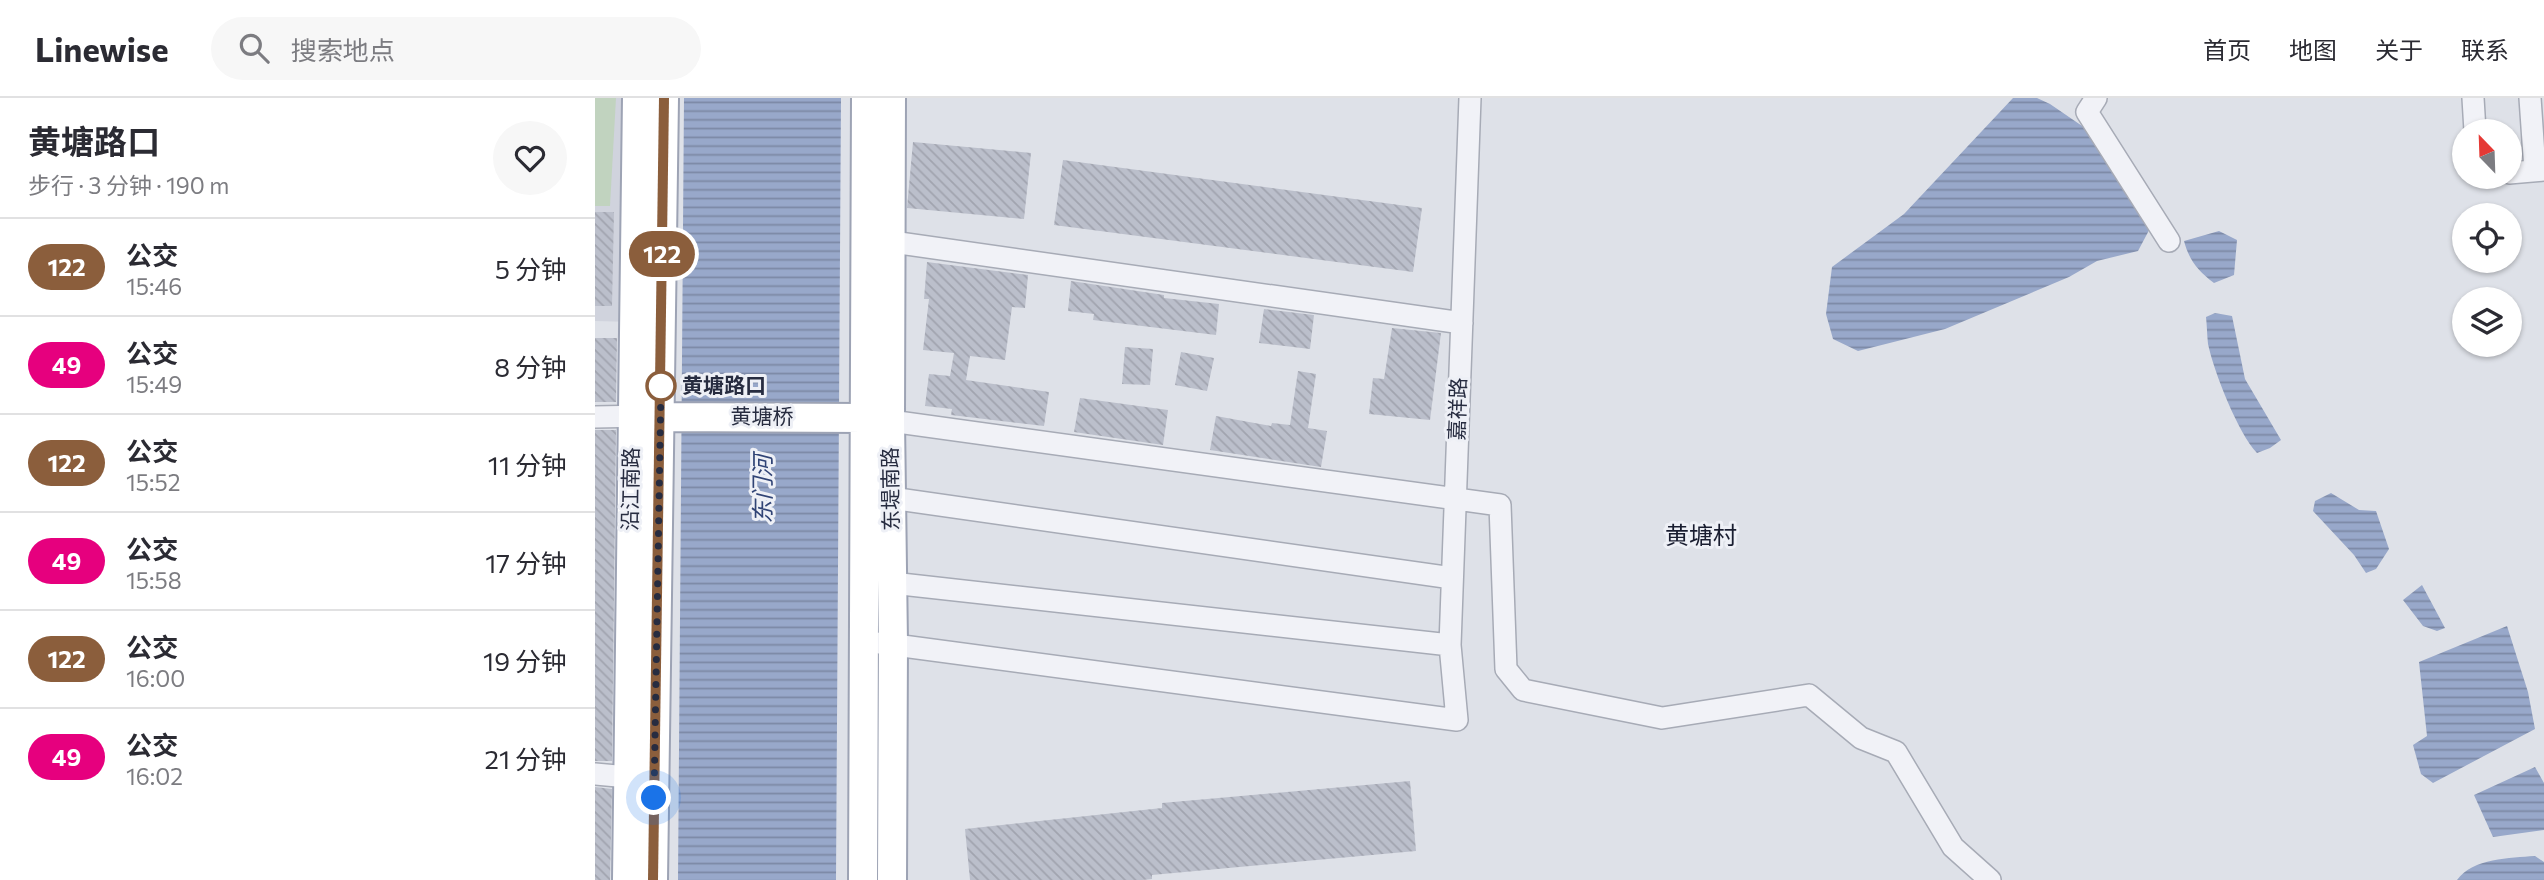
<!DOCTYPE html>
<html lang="zh">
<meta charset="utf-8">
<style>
:root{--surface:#fff;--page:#f7f7f7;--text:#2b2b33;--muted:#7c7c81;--line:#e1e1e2}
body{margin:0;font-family:Commissioner,"Noto Sans SC",sans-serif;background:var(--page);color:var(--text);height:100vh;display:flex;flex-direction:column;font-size:26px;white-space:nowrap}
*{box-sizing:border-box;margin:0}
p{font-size:23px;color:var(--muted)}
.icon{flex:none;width:38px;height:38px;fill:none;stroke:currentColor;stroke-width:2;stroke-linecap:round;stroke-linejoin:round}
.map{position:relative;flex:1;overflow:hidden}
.sheet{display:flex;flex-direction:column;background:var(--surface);width:595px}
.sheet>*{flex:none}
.badge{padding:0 14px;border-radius:23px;font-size:24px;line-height:46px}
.needle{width:46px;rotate:337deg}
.controls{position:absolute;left:1857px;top:21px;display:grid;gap:14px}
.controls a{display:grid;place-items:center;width:70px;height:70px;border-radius:50%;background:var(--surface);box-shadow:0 2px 5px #0004;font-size:35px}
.you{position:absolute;width:35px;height:35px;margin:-18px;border:5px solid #fff;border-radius:50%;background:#1a73e8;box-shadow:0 0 0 10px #1a73e833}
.map>.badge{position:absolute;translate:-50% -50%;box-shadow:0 0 0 4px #fff}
.round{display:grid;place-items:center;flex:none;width:74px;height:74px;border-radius:37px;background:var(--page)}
.head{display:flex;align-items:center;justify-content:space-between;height:119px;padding:0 28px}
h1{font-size:33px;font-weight:700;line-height:52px}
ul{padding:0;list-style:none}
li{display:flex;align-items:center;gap:21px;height:98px;padding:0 28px;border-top:2px solid var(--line)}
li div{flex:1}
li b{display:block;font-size:26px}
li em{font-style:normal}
li .badge{min-width:77px;font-weight:700;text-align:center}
header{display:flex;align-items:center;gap:42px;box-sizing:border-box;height:98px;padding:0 35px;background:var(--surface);border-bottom:2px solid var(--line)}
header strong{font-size:33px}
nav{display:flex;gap:38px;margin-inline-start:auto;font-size:24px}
.search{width:490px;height:63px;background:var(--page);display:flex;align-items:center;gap:18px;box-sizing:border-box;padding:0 24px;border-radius:38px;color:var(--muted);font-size:26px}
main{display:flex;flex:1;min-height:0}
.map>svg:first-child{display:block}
.built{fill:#d0d3dd}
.pitch{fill:#c1d3bf}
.water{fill:url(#water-rules)}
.building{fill:url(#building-back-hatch)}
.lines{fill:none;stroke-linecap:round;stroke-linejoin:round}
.minor-casing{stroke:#a7abb6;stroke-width:24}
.major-casing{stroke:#9da3b4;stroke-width:32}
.minor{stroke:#f1f2f7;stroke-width:21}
.major{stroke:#fff;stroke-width:28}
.line-casing{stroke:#fff;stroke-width:16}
.line{stroke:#8b5e3c;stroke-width:10}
.walk{stroke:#272c40;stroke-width:7;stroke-dasharray:0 12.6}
.stop-dot{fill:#fff;stroke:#8b5e3c;stroke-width:3.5}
.labels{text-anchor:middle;stroke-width:6;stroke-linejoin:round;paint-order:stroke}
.stop-label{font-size:21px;font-weight:bold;fill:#272c40;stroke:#eef0f6;text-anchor:start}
.street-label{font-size:21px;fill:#272c40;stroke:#eef0f6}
.water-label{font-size:23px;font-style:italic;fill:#304375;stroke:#eef0f6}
.quarter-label{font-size:24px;fill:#191d30;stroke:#eef0f6}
</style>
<header>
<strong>Linewise</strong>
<div class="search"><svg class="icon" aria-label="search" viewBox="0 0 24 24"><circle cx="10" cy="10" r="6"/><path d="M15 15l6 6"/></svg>搜索地点</div>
<nav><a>首页</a><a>地图</a><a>关于</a><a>联系</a></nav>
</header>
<main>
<section class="sheet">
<div class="head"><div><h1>黄塘路口</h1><p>步行 · 3 分钟 · 190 m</p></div><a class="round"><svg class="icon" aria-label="heart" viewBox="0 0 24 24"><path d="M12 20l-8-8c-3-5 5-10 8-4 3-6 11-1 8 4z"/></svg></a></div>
<ul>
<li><span class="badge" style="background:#8b5e3c;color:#fff">122</span><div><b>公交</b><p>15:46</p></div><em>5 分钟</em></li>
<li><span class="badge" style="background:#e6007e;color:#fff">49</span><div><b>公交</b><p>15:49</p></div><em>8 分钟</em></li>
<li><span class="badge" style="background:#8b5e3c;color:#fff">122</span><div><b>公交</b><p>15:52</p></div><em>11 分钟</em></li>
<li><span class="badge" style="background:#e6007e;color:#fff">49</span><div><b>公交</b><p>15:58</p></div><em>17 分钟</em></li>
<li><span class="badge" style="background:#8b5e3c;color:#fff">122</span><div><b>公交</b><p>16:00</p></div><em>19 分钟</em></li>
<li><span class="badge" style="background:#e6007e;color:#fff">49</span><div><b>公交</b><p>16:02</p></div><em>21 分钟</em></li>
</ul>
</section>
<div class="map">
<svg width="1949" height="782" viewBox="0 0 1949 782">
<defs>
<pattern id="water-rules" width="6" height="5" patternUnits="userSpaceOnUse" patternTransform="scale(1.75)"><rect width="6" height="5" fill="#98a8ca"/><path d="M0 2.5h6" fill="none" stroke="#7c89a5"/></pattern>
<pattern id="building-back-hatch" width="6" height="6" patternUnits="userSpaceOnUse" patternTransform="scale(1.75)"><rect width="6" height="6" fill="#bbbfcb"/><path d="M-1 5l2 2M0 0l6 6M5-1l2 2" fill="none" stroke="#a1a4af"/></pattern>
</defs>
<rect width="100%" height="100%" fill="#dee1e8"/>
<path class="built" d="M 0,0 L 42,0 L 38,224 L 0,223 Z"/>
<path class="pitch" d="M 0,0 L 21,0 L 15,108 L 0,108 Z"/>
<path class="water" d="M 89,0 L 246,0 L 241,782 L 83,782 Z
M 1418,0 L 1442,0 L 1455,6 L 1512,45 L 1560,121 L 1543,153 L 1502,163 L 1474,179 L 1350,231 L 1263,253 L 1238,241 L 1231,216 L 1237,169 L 1309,116 Z
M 1624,133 L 1642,142 L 1639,177 L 1619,185 C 1603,173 1594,162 1589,143 Z
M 1620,215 L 1637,218 L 1650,281 L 1686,342 L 1675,350 L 1662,355 C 1643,335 1619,274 1613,246 C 1612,237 1612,228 1611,219 Z
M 1736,395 L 1764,412 L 1781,413 L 1794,451 L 1781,471 L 1771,475 L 1759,457 L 1718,413 L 1720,403 Z
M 1827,487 L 1850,530 L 1842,533 L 1828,528 L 1808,502 Z
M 1912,528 L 1933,594 L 1940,631 L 1838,685 L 1826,676 L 1818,647 L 1832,638 L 1824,564 Z
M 1940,669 L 1949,685 L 1949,732 L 1898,739 L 1879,697 Z
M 1940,758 L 1949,764 L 1949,782 L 1862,782 C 1878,760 1915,760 1940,758 Z"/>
<path class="building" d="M 318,44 L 436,55 L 429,121 L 312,110 Z
M 468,62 L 827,110 L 818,174 L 459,127 Z
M 0,114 L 19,114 L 17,208 L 0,208 Z
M 332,164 L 433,177 L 430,210 L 417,209 L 410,262 L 375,258 L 371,282 L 454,294 L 449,328 L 356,317 L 357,311 L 330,308 L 334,276 L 355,278 L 359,255 L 328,252 L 334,201 L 329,201 Z
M 476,183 L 569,197 L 569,200 L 624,206 L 621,237 L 498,222 L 499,216 L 473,213 Z
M 669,211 L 719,217 L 715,251 L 664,245 Z
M 797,230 L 846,235 L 835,322 L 774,316 L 778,280 L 789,281 Z
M 0,240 L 22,240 L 21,304 L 0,304 Z
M 530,249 L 558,251 L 555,287 L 527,286 Z
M 586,254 L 619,260 L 612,293 L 580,287 Z
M 703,273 L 721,276 L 713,330 L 732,333 L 726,369 L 615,352 L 621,318 L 676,328 L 677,325 L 695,327 Z
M 485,300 L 573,312 L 568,347 L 479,334 Z
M 0,332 L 21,332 L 17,663 L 0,663 Z
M 815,683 L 821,753 L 557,777 L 557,781 L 548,782 L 375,782 L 370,731 L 567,710 L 567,705 Z
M 0,689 L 17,691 L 15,782 L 0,782 Z"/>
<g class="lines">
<defs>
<path id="minor" d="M 1501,0 L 1492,14 L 1574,143
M 1878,0 L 1880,33
M 1935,0 L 1940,72
M 1914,75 L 1949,72
M 283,142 L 867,225
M 0,319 L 50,318
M 281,321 L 905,407 L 911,571 L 928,592 L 1067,620 L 1214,597 L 1266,640 L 1301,654 L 1358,749 L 1395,782
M 296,400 L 857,480
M 297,485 L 855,547
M 285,545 L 862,622 L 855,547 L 875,0
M 0,676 L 33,679"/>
<path id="major" d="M 296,0 L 295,323 L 298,545 L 297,782
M 65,319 L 269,320
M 32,782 L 42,0
M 58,782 L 69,0
M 268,782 L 271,0"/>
</defs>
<use href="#minor" class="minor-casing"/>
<use href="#major" class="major-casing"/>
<use href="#minor" class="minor"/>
<use href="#major" class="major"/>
</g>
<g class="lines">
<defs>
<path id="line" d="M 58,782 L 69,0"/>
</defs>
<use href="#line" class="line-casing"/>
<use href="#line" class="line"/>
<path class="walk" d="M 59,700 L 66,288"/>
</g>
<circle class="stop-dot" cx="66" cy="288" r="14"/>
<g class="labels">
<g class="stop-label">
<text x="87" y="295">黄塘路口</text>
</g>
<g class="street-label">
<text transform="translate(863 311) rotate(-88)" y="7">嘉祥路</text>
<text x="167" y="326">黄塘桥</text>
<text transform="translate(36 391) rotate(-89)" y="7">沿江南路</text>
<text transform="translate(296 391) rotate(-91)" y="7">东堤南路</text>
</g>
<g class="water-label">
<text transform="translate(168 391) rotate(-90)" y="8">东门河</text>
</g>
<g class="quarter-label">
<text x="1106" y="446">黄塘村</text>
</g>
</g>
</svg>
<div class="controls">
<a><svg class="needle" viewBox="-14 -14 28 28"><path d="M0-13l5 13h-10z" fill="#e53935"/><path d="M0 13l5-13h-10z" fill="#7c7c81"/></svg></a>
<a><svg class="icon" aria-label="locate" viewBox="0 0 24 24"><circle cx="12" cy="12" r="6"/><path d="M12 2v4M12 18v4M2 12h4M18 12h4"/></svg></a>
<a><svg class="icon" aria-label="layers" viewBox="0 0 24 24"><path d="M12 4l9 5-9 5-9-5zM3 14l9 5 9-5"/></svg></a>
</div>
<div class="you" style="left:59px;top:700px"></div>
<b class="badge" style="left:67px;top:156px;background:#8b5e3c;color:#fff">122</b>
</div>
</main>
